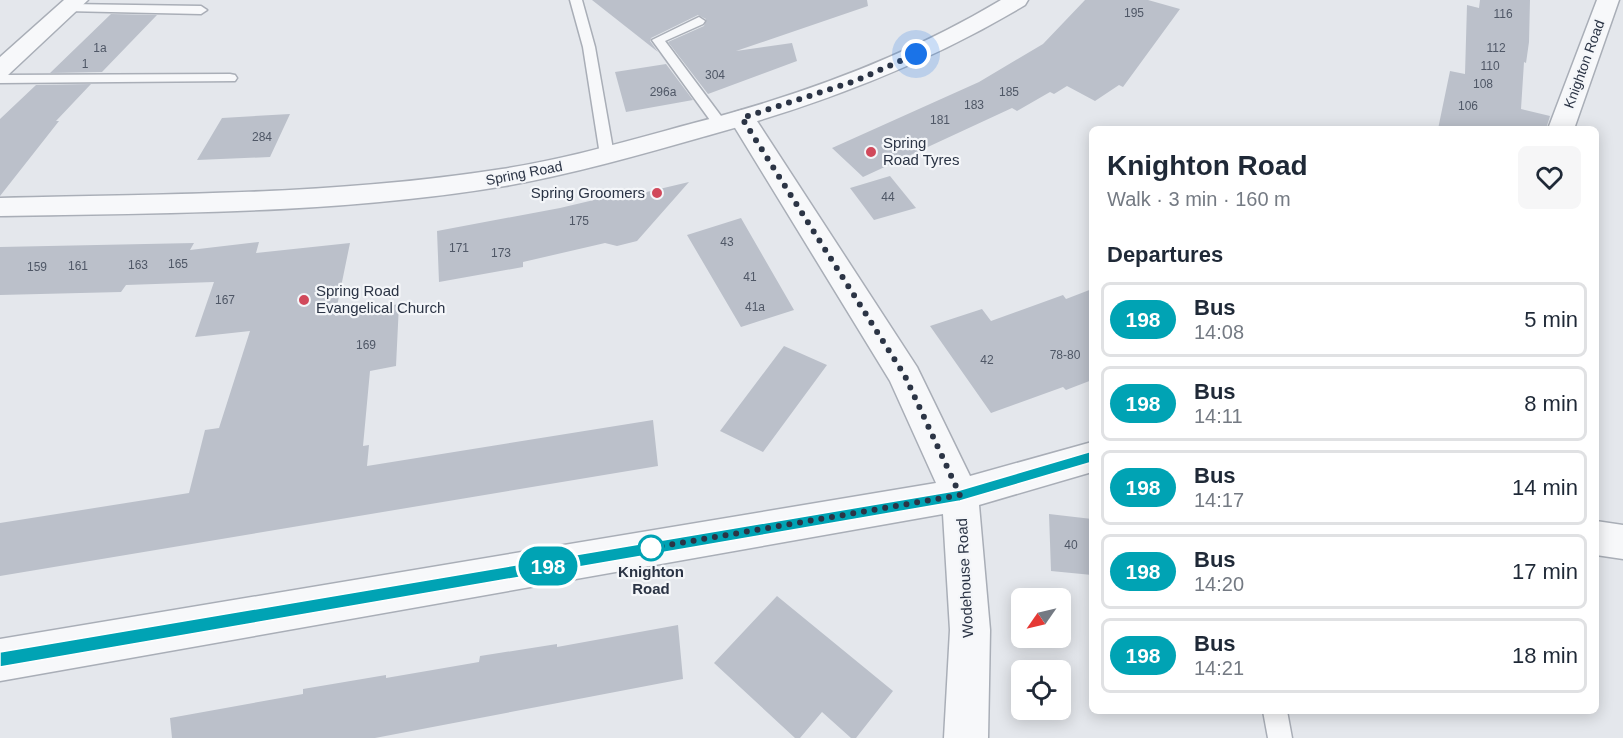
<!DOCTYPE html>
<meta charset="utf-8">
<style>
:root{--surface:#fff;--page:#f6f6f7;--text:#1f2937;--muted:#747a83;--line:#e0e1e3}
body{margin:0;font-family:Arial,sans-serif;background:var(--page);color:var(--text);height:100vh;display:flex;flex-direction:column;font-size:22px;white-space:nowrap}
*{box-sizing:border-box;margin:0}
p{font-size:20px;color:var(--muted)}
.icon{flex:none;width:33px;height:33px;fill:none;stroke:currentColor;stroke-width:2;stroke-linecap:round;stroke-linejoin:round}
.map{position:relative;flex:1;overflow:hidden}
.panel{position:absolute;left:1089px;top:126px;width:510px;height:588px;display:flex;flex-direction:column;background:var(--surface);border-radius:9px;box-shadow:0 3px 15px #0003}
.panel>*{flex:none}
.badge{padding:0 12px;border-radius:20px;font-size:21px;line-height:39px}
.needle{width:39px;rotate:236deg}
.fabs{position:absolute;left:1011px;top:588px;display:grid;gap:12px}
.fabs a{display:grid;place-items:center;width:60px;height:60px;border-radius:9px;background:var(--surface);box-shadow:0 3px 15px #0003;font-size:30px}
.you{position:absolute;width:30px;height:30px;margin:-15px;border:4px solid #fff;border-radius:50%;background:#1a73e8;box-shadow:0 0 0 9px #1a73e833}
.map>.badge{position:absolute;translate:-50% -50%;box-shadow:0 0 0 3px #fff}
h2{padding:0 18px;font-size:22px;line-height:54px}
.round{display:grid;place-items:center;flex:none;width:63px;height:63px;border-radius:9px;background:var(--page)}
.overview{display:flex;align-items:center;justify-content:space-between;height:102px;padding:0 18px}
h1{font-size:28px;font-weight:700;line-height:45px}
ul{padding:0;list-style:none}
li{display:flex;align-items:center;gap:18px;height:75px;margin:0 12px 9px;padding:0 6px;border:3px solid var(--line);border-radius:9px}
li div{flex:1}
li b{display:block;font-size:22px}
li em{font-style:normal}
li .badge{min-width:66px;font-weight:700;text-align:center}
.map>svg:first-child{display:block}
.building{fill:#bbc0ca}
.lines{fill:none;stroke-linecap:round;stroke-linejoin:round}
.service-casing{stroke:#a9aeb7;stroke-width:3}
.minor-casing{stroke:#a9aeb7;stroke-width:3}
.tertiary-casing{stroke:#a9aeb7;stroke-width:3}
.service{fill:#f7f8fa;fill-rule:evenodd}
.minor{fill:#f7f8fa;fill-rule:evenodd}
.tertiary{fill:#f7f8fa;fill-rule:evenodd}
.line{fill:#00a3b4;stroke:#fff;stroke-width:1.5}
.walk{stroke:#2b3445;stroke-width:6;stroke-dasharray:0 10.8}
.poi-dot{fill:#d1495b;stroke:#f4f6f9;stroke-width:2}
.stop-dot{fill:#fff;stroke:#00a3b4;stroke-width:3}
.labels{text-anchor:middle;stroke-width:4.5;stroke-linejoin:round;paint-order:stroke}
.number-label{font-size:12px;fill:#4f5766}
.far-street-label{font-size:14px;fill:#2b3445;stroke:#f4f6f9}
.poi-label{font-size:15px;fill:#2b3445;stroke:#f4f6f9;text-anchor:start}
.stop-label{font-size:15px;font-weight:bold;fill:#2b3445;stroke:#f4f6f9}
.street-label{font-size:15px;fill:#2b3445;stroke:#f4f6f9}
</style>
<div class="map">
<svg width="1623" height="738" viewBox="0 0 1623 738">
<rect width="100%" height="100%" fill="#e4e7ec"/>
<path class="building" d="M 592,0 L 867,0 L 868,6 L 736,51 L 792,43 L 797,61 L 708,94 L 668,42 L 704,26 L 706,19 L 698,15 L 651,38 L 650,41 L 658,52 Z
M 1085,0 L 1148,0 L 1180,9 L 1123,87 L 1119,85 L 1095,101 L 1067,86 L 1054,94 L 1050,92 L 1017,111 L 1012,108 L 863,177 L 832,148 L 979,82 L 1043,44 Z
M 1480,0 L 1530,0 L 1529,42 L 1526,63 L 1524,62 L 1521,109 L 1550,116 L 1546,129 L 1438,129 L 1450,71 L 1465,74 L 1467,5 L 1479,8 Z
M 111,14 L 157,15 L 102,72 L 50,73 Z
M 666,64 L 693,100 L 626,112 L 615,72 Z
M 91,84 L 56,121 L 59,121 L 0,196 L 0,119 L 36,85 Z
M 290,114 L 270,157 L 197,160 L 222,118 Z
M 890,176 L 916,208 L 874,220 L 850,188 Z
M 689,182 L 637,241 L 617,246 L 605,243 L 523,262 L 523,267 L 439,282 L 437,231 L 560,208 L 632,191 L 634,195 Z
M 741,218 L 794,310 L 741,327 L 687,235 Z
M 259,242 L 256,253 L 350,243 L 335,316 L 399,304 L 396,366 L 370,371 L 363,446 L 369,445 L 367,466 L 653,420 L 658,466 L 0,576 L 0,523 L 189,493 L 205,430 L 219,428 L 250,331 L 195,337 L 214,282 L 126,285 L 121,292 L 0,295 L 0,247 L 194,243 L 190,250 Z
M 1092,289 L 1092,380 L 1066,390 L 1063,387 L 991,413 L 930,326 L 982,309 L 991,321 L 1063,295 L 1066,299 Z
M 784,346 L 827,365 L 763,452 L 720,431 Z
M 1049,514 L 1092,519 L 1092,575 L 1051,571 Z
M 777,596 L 893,691 L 856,738 L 851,738 L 822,712 L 800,738 L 795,738 L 714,663 Z
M 678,625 L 683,679 L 375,738 L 172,738 L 170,718 L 303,694 L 303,689 L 386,675 L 386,678 L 479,662 L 480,656 L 557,644 L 557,647 Z"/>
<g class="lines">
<defs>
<path id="service" d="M 570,0 L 582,0 L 595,47 L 614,155 L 607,160 L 600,155 L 583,47 Z
M 69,4 L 201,6 L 207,10 L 201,14 L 65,11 L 63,8 Z
M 699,17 L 705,21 L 703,24 L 665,41 L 727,124 L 720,128 L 715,127 L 652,40 Z
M 230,74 L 235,75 L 237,78 L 235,81 L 0,83 L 0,75 Z
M 1263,711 L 1287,711 L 1292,738 L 1268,738 Z"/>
<path id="minor" d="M 64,0 L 88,0 L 8,75 L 0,77 L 0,57 Z
M 1597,0 L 1619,0 L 1574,129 L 1548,129 Z
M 742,110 L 751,113 L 755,118 L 917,367 L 970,476 L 1092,442 L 1092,472 L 979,505 L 990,630 L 988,738 L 944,738 L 950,630 L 943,514 L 0,681 L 0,639 L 936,483 L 890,381 L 729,118 L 733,113 Z
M 1596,521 L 1623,525 L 1623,559 L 1596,555 Z"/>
<path id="tertiary" d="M 1001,0 L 1028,0 L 1025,5 C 925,65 818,105 706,136 C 639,155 573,174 505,186 C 338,214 168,213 0,216 L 0,198 C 168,194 336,195 502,169 C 567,159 631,140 694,123 C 802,95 906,57 1001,0 Z"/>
</defs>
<use href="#service" class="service-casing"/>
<use href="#minor" class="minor-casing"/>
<use href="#tertiary" class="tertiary-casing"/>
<use href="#service" class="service"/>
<use href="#minor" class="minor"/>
<use href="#tertiary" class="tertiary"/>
</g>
<path class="line" d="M 1092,451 L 1096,453 L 1098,457 L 1096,461 L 960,501 L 0,667 L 0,652 L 960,490 Z"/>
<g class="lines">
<path class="walk" d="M 651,548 L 960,495 L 905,376 L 742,118 L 855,81 L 916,54"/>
</g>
<g class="poi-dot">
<circle cx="871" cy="152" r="6"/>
<circle cx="657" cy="193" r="6"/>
<circle cx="304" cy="300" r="6"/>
</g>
<circle class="stop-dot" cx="651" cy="548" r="12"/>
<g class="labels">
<g class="number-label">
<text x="1134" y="17">195</text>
<text x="1503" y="18">116</text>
<text x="100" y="52">1a</text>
<text x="1496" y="52">112</text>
<text x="85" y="68">1</text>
<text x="1490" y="70">110</text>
<text x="715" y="79">304</text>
<text x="1483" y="88">108</text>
<text x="663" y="96">296a</text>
<text x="1009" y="96">185</text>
<text x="974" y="109">183</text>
<text x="1468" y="110">106</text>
<text x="940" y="124">181</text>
<text x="262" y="141">284</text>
<text x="888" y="201">44</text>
<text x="579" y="225">175</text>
<text x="727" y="246">43</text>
<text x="459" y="252">171</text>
<text x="501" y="257">173</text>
<text x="178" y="268">165</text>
<text x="138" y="269">163</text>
<text x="78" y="270">161</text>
<text x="37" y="271">159</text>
<text x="750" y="281">41</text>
<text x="225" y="304">167</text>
<text x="755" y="311">41a</text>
<text x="366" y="349">169</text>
<text x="1065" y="359">78-80</text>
<text x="987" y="364">42</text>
<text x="1071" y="549">40</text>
</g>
<g class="far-street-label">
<text transform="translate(1584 64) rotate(-70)" y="5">Knighton Road</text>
<text transform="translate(524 173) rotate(-11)" y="5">Spring Road</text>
</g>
<g class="poi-label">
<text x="883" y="148">Spring<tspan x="883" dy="17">Road Tyres</tspan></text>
<text x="645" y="198" text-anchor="end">Spring Groomers</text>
<text x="316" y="296">Spring Road<tspan x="316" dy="17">Evangelical Church</tspan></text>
</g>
<g class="stop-label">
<text x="651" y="577">Knighton<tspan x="651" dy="17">Road</tspan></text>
</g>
<g class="street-label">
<text transform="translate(965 578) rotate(-93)" y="5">Wodehouse Road</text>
</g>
</g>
</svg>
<div class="fabs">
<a><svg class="needle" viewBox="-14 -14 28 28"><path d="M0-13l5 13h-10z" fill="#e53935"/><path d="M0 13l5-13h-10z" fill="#747a83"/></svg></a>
<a><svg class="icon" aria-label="locate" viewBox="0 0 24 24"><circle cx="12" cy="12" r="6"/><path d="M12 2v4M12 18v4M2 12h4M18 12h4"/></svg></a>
</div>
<div class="you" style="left:916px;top:54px"></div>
<b class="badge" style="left:548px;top:566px;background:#00a3b4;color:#fff">198</b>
<section class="panel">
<div class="overview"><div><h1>Knighton Road</h1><p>Walk · 3 min · 160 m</p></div><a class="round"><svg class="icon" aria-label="heart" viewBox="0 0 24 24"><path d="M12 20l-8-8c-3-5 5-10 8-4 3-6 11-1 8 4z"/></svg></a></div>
<h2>Departures</h2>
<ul>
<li><span class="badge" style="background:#00a3b4;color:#fff">198</span><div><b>Bus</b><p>14:08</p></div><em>5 min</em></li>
<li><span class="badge" style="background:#00a3b4;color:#fff">198</span><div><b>Bus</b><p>14:11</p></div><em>8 min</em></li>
<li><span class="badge" style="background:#00a3b4;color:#fff">198</span><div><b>Bus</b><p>14:17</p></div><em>14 min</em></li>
<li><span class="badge" style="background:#00a3b4;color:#fff">198</span><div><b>Bus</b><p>14:20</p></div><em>17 min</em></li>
<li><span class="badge" style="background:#00a3b4;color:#fff">198</span><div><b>Bus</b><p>14:21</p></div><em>18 min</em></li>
</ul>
</section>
</div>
